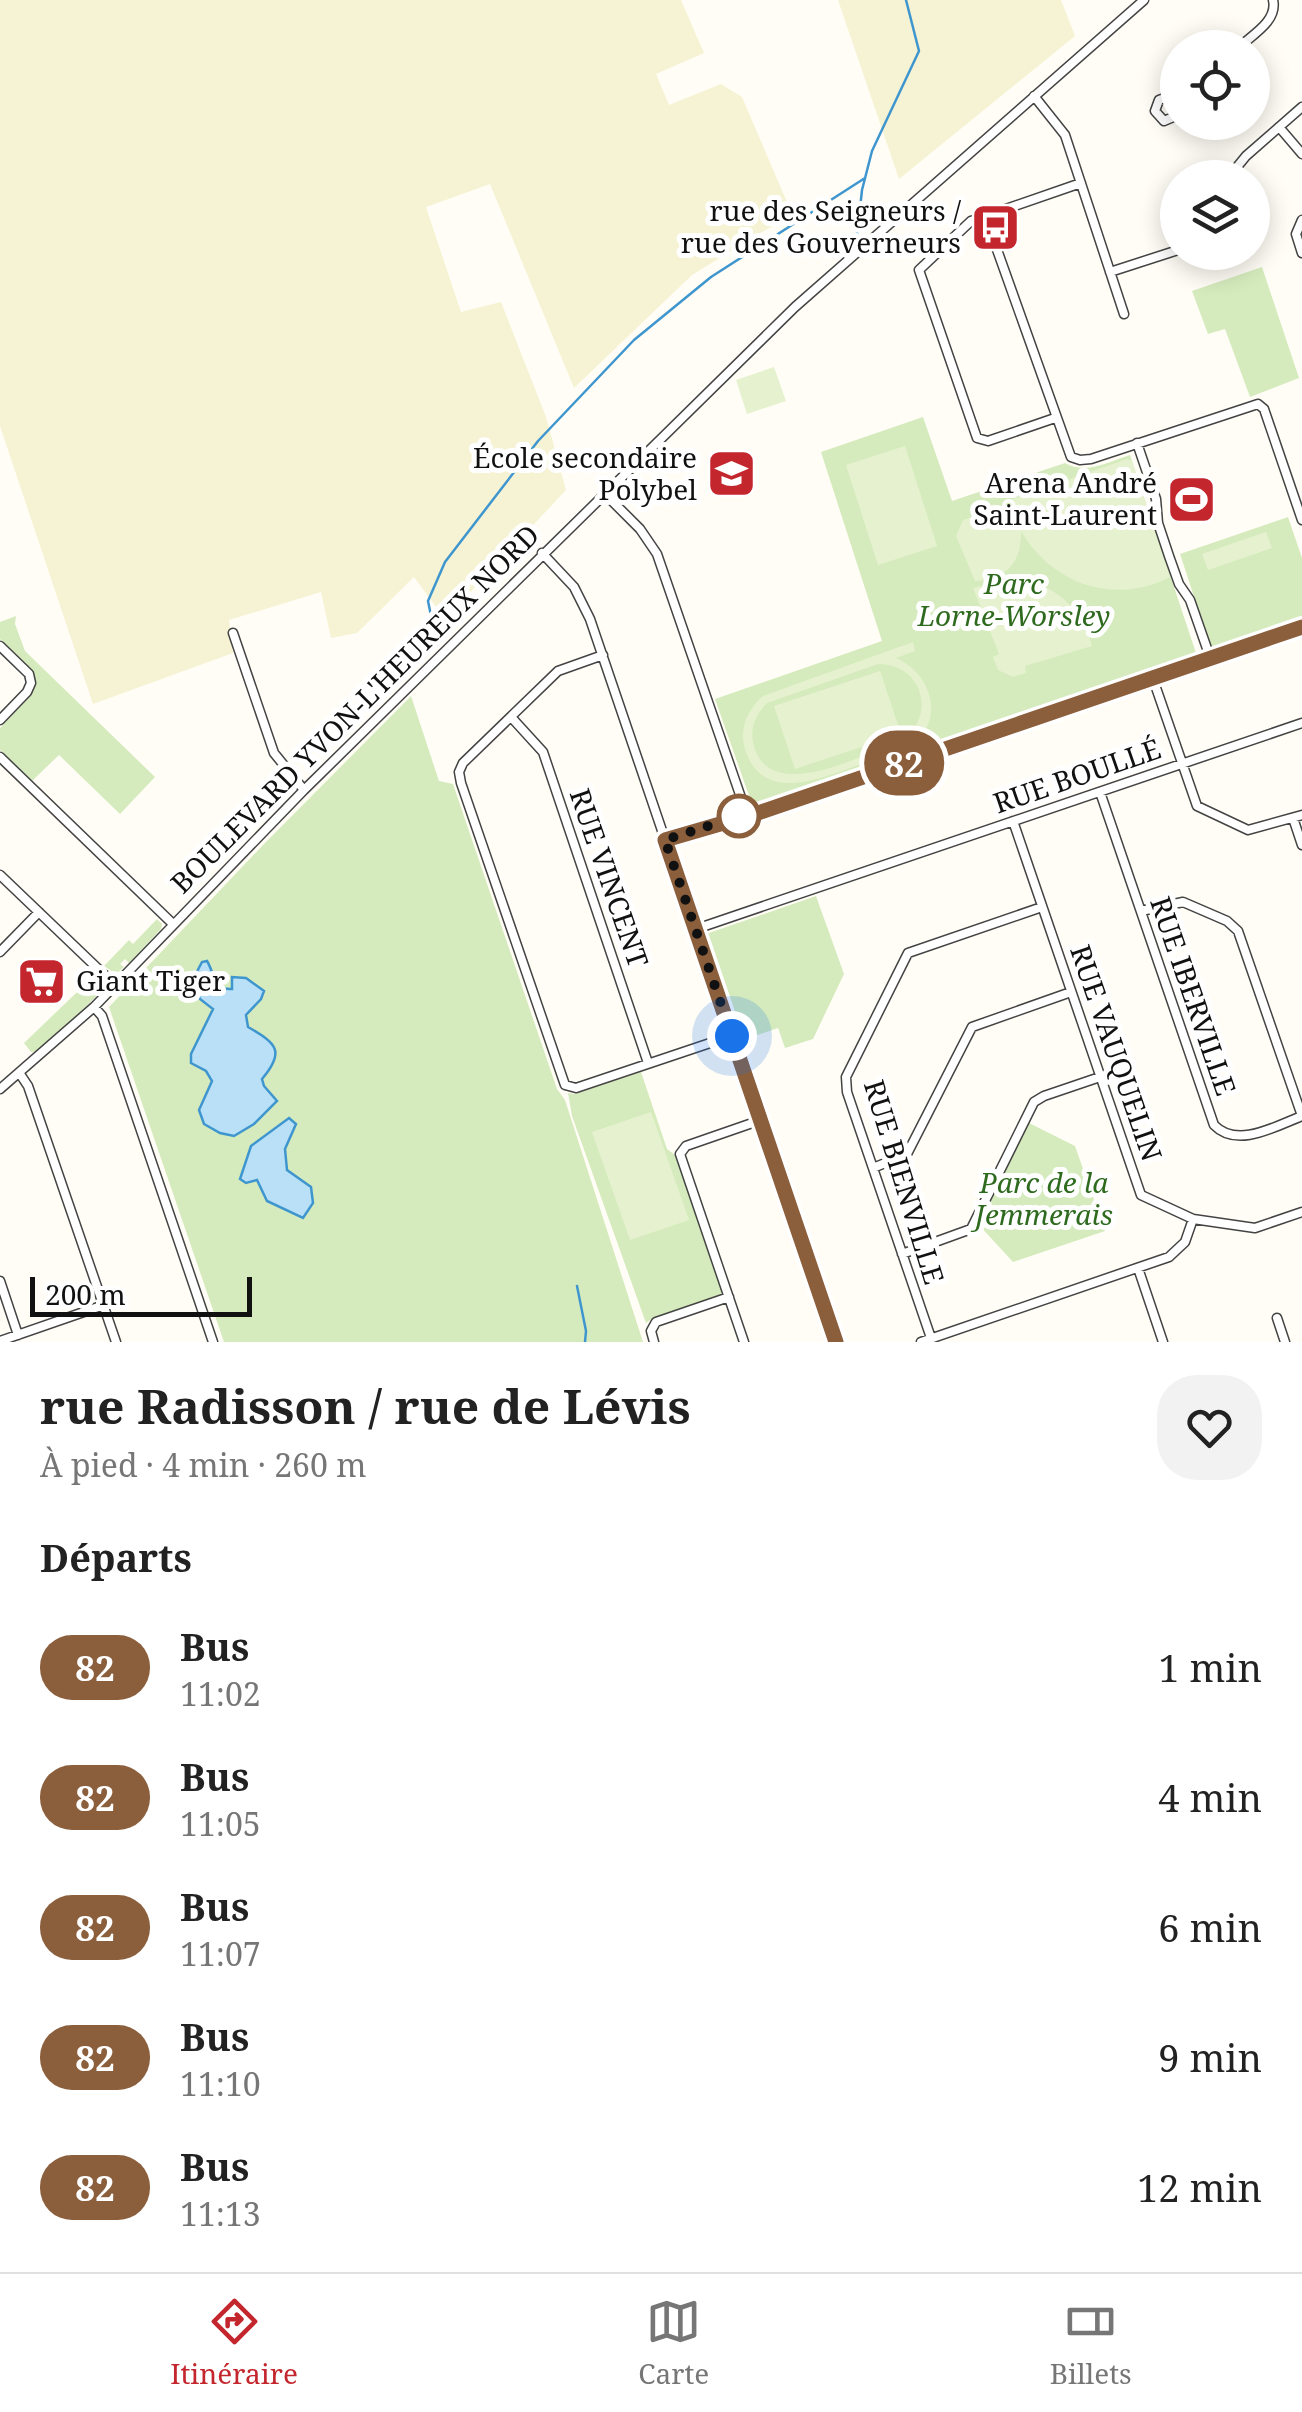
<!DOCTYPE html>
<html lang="fr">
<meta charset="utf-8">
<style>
:root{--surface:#fff;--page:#f2f2f2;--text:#222;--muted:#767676;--line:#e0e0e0;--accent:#c4262e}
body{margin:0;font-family:"Noto Serif",serif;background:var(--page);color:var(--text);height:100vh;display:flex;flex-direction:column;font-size:38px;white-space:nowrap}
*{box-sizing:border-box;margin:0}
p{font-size:32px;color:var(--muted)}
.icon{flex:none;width:55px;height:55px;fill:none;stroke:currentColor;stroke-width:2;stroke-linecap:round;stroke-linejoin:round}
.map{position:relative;height:1342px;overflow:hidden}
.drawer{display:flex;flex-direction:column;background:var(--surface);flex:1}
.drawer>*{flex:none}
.badge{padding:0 20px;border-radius:32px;font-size:35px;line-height:65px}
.buttons{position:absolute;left:1160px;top:30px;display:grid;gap:20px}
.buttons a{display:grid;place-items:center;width:110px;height:110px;border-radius:50%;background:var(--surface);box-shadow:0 5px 25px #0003;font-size:50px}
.scale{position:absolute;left:30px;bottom:25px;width:222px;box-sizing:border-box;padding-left:10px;border:5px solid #111;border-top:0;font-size:28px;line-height:35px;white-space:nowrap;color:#111;-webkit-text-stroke:8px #fff;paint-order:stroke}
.you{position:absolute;width:50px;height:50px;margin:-25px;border:8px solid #fff;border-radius:50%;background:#1a73e8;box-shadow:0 0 0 15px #1a73e833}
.map>.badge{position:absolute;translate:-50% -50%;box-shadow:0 0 0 5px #fff}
h2{padding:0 40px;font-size:38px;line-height:90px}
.round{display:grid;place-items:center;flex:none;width:105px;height:105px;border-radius:40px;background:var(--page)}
.head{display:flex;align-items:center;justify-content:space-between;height:170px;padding:0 40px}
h1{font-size:48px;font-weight:700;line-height:75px}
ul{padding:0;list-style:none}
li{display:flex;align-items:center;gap:30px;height:130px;padding:0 40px}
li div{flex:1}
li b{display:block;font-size:38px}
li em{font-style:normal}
li .badge{min-width:110px;font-weight:700;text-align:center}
.dock{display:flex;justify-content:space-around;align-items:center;height:140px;border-top:2px solid var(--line);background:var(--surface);font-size:28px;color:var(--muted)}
.dock a{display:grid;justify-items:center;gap:5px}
.dock .selected{color:var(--accent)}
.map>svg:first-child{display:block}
.farmland{fill:#f6f3d4}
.green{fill:#d5ebbd}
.pitch{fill:#e6f2cf;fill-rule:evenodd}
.water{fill:#b9e0f7;stroke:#3f96cf;stroke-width:2.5}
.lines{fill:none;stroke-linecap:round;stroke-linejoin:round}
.stream{stroke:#3f96cf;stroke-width:2.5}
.minor-casing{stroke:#444;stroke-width:11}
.minor{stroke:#fff;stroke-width:8}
.line-casing{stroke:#fff;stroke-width:22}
.line{stroke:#8b5e3c;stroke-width:15}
.walk{stroke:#111;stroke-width:10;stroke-dasharray:0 18}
.stop-dot{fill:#fff;stroke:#8b5e3c;stroke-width:5}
.labels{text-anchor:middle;stroke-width:10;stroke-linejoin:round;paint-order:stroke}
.poi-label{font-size:28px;fill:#111;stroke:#fff;text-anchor:end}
.park-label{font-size:28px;font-style:italic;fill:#2f6b1f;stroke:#fff}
.street-label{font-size:28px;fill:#111;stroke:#fff}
</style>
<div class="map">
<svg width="1302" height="1342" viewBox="0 0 1302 1342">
<rect width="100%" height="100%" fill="#fffdf5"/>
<path class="farmland" d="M 0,0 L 681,0 L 704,53 L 656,74 L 669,105 L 721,84 L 742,97 L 792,214 L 692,275 L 574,388 L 490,184 L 426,207 L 461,312 L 501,302 L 546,417 L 566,490 L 445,619 L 414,577 L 357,633 L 331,638 L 321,592 L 229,620 L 233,653 L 93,704 L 0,426 Z
M 838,0 L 1061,0 L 1075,36 L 899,179 Z"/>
<path class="green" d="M 1262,267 L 1299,378 L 1250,397 L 1225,329 L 1208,334 L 1192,291 Z
M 923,417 L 952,501 L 1065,463 C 1086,475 1108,462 1130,455 L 1197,656 L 753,807 L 715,699 L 882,641 L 821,452 Z
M 1288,517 L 1302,558 L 1302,618 L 1212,651 L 1180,554 Z
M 16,616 L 15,624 L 25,651 L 155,777 L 120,814 L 59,755 L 32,781 L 0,750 L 0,728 L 31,695 L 36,682 L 30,668 L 0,639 L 0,622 Z
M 411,696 L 439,781 L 453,784 L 557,1089 L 565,1100 L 643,1342 L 224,1342 L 109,1007 L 263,845 Z
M 816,896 L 844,974 L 813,1039 L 785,1048 L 778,1028 L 740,1041 L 706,934 Z
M 157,919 L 162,924 L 161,929 L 129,963 L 125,959 L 120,964 L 124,967 L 116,974 L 104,966 L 129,940 L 133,944 Z
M 96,974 L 105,983 L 103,990 L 38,1052 L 31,1052 L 24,1043 Z
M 641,1072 L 667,1149 L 675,1155 L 723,1291 L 720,1295 L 653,1318 L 646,1323 L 572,1116 L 568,1093 L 575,1094 Z
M 1029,1123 L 1075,1146 L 1105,1231 L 1013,1262 L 979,1225 Z"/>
<path class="pitch" d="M 774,367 L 786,401 L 747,414 L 736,380 Z
M 905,446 L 937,546 L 878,565 L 846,465 Z
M 1127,459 L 1132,461 L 1170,577 C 1114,606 1052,584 1021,531 C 1022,561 1007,580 975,581 L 956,536 L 963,520 L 975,516 L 977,522 L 1009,511 L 1017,521 L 1011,500 Z
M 1266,532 L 1272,548 L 1208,570 L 1202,554 Z
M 1015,579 C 1054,583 1082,608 1092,646 L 1025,666 L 1026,673 L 1013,677 L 998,670 L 993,657 L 999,654 L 973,588 Z
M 913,642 L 915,651 L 896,658 C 931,673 946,719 912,745 C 898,755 877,759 861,764 C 824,777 765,805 746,752 C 738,730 747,710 763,696 ZM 878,664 C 927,664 938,725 894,744 C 859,756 770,804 754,746 C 749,730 755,715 767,703 Z
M 880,671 L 901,734 L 795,769 L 774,706 Z
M 651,1112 L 689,1220 L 630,1240 L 592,1132 Z"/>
<path class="water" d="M 207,961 C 215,974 213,990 232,989 L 232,977 L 246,978 L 264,991 L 261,999 L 246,1015 L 248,1027 C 276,1043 286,1051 262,1079 L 264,1086 L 277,1101 L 254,1124 L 234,1136 L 220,1133 L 204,1124 L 199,1110 L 212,1081 L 206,1071 L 191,1063 L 191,1054 L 213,1009 L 200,999 L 192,981 L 202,962 Z
M 289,1118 L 296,1124 L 285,1149 L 287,1170 L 311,1187 L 313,1203 L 303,1218 L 267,1201 L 257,1180 L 246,1183 L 240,1179 L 251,1146 Z"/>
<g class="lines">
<path class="stream" d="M 857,236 L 862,190 L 872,151 L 919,51 L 906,0
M 437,645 L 428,601 L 445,562 L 538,441 L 634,340 L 711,277 L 865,178
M 577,1286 L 586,1331 L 585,1342"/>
<defs>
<path id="minor" d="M 1238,48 C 1252,35 1278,21 1273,0
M 1178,93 L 1159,100 L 1155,111 L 1164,121 L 1178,115
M 1034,96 L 1065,135 L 1124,314
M 1279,127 L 1302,154
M 1228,178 L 1246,156 L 1302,107
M 985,216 L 1071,457 L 1080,460 L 1091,459 L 1258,404 L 1264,409 L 1302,520
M 1302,220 L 1296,234 L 1302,253
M 1110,272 L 1178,250
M 1055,418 L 988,441 L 977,438 L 919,270 L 971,221 L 1081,183
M 1137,443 L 1156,499 L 1158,523 L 1169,556 L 1179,584 L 1190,600 L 1211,660
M 604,493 L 640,529 L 657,554 L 747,815
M 542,553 L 574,587 L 590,619 L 836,1342
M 233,633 L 274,753 L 304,790
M 0,646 L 29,674 L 31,683 L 27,692 L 0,720
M 603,655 L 558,671 L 463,763 L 459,772 L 461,783 L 565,1085 L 576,1088 L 731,1036
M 1153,679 L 1197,806 L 1248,830 L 1302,815
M 511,717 L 543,752 L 648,1063
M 0,757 L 173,924
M 1100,792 L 1214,1125 C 1237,1149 1276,1126 1302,1116
M 1293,818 L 1302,845
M 1013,821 L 1141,1195 L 1193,1219 L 1255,1228 L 1302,1212
M 665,840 L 758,813 L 1302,627
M 0,875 L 115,985
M 1141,911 L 1183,902 L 1227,921 L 1238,931 L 1302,1116
M 696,929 L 1302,723
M 0,952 L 39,912
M 94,1007 L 102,1016 L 213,1342
M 20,1074 L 28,1086 L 116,1342
M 0,1089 L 94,1007 L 304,790 L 795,307 L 1144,0
M 873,1168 L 907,1154 L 972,1027 L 1071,992
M 902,1254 L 971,1229 L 1034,1102 L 1044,1096 L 1100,1077
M 1138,1268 L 1163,1342
M 0,1281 L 18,1335
M 1277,1318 L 1285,1342
M 931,1338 L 847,1092 L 846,1077 L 908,953 L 1042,907
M 0,1341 L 104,1305
M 654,1342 L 651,1331 L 656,1322 L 729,1297
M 744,1342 L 680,1154 L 686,1146 L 761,1120
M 921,1342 L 1169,1257 L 1185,1242 L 1193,1219"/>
</defs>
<use href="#minor" class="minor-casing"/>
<use href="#minor" class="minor"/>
</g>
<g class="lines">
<defs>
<path id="line" d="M 836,1342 L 665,840 L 758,813 L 1302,627"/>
</defs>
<use href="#line" class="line-casing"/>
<use href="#line" class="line"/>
<path class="walk" d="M 732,1036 L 665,840 L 739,816"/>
</g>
<defs>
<symbol id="bus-square" viewBox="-11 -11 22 22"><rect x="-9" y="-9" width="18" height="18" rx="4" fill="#c4262e" stroke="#fff"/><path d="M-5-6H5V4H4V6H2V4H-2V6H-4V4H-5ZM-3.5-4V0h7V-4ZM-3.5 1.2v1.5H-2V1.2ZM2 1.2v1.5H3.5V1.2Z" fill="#fff"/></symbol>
<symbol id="school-square" viewBox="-11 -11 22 22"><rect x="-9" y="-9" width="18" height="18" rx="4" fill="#c4262e" stroke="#fff"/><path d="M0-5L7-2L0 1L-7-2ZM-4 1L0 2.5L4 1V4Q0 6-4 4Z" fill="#fff"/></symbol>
<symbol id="stadium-square" viewBox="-11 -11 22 22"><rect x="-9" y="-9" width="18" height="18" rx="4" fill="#c4262e" stroke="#fff"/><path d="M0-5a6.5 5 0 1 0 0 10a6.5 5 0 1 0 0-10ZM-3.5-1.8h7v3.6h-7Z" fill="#fff"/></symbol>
<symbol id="supermarket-square" viewBox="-11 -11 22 22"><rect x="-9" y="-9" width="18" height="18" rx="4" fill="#c4262e" stroke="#fff"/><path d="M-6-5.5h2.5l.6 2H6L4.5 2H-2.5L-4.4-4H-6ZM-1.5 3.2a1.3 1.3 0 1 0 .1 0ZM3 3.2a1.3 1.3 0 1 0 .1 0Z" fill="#fff"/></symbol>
</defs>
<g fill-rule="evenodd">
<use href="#bus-square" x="968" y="200" width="55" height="55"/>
<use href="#school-square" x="704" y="446" width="55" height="55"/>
<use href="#stadium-square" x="1164" y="472" width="55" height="55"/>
<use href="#supermarket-square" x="14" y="954" width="55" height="55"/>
</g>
<circle class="stop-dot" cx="739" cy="816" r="20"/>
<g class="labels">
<g class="poi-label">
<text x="961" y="221">rue des Seigneurs /<tspan x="961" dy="32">rue des Gouverneurs</tspan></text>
<text x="697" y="468">École secondaire<tspan x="697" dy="32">Polybel</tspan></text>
<text x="1157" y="493">Arena André<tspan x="1157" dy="32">Saint-Laurent</tspan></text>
<text x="76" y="991" text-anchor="start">Giant Tiger</text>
</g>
<g class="park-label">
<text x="1014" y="594">Parc<tspan x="1014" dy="32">Lorne-Worsley</tspan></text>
<text x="1044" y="1193">Parc de la<tspan x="1044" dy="32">Jemmerais</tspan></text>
</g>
<g class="street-label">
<text transform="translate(355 709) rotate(-45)" y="10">BOULEVARD YVON-L'HEUREUX NORD</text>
<text transform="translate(1077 776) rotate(-19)" y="10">RUE BOULLÉ</text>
<text transform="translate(609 878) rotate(71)" y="10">RUE VINCENT</text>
<text transform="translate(1193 996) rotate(71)" y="10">RUE IBERVILLE</text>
<text transform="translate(1116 1053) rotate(71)" y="10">RUE VAUQUELIN</text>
<text transform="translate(904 1182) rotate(73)" y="10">RUE BIENVILLE</text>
</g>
</g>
</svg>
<div class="buttons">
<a><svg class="icon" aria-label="locate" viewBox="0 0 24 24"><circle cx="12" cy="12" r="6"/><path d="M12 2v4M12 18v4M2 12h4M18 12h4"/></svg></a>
<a><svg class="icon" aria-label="layers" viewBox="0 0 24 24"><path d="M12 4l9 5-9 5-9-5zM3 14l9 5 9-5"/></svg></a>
</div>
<div class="scale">200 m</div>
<div class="you" style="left:732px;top:1036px"></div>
<b class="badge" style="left:904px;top:763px;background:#8b5e3c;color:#fff">82</b>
</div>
<section class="drawer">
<div class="head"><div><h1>rue Radisson / rue de Lévis</h1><p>À pied · 4 min · 260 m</p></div><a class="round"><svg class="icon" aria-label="heart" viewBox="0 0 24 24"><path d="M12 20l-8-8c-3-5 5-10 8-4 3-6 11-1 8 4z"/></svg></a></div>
<h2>Départs</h2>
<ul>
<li><span class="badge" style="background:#8b5e3c;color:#fff">82</span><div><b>Bus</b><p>11:02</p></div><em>1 min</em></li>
<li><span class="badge" style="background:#8b5e3c;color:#fff">82</span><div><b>Bus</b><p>11:05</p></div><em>4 min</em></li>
<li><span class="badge" style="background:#8b5e3c;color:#fff">82</span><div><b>Bus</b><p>11:07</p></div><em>6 min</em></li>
<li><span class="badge" style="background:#8b5e3c;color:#fff">82</span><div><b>Bus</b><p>11:10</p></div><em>9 min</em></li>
<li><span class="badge" style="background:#8b5e3c;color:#fff">82</span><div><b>Bus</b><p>11:13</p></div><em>12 min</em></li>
</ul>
</section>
<nav class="dock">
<a class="selected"><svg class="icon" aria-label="directions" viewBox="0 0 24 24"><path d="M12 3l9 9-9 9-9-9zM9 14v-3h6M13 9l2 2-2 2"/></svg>Itinéraire</a>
<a><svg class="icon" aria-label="map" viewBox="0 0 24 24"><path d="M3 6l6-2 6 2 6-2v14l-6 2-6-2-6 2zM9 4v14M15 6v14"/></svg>Carte</a>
<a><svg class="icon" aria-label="tickets" viewBox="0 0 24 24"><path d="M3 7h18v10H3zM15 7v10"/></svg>Billets</a>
</nav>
